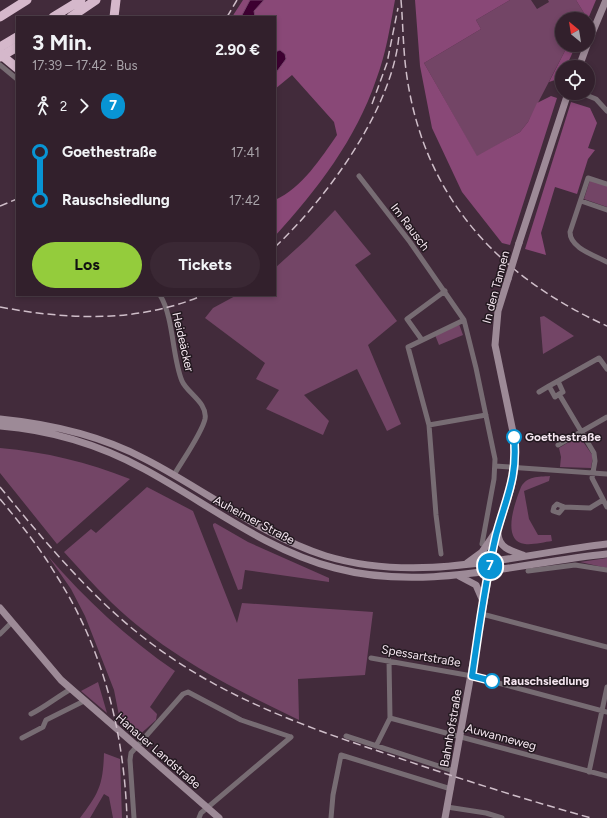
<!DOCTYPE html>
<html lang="de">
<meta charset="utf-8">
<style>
:root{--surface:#32202c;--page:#3a2834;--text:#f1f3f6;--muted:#a8a3a9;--line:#4d3e48;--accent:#94cc3c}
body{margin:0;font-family:Figtree,sans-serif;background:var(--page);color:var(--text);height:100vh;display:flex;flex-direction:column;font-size:15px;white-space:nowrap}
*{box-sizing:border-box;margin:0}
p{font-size:13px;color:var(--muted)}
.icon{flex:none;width:22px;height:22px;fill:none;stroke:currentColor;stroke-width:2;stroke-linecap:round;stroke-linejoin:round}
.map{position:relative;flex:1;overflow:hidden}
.details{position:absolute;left:16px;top:16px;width:260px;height:280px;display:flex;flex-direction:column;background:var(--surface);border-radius:0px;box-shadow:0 2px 6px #0003,0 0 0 1px var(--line)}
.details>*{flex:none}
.badge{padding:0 8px;border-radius:13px;font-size:14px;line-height:26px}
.needle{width:26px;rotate:330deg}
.tools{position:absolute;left:555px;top:12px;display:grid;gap:8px}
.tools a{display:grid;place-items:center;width:40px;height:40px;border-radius:50%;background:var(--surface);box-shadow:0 2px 6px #0003,0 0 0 1px var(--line);font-size:20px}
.map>.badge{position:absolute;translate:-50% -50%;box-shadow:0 0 0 2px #fff}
.legs{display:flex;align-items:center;gap:6px;height:44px;padding:0 16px;font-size:13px}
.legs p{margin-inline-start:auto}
.summary{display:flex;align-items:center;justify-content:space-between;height:68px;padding:0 16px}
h1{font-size:22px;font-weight:700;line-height:30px}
.button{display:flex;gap:8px;margin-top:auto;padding:8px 16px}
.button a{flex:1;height:46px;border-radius:24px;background:var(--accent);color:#111;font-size:16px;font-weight:700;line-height:46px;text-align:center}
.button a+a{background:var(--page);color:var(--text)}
ul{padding:0 16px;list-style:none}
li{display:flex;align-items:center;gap:14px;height:48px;font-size:15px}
li i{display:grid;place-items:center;width:6px;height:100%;margin:0 5px;background:currentColor}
li i::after{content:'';width:10px;height:10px;margin:-5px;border:3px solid;border-radius:50%;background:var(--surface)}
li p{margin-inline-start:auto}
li:first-child i{background:linear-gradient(#0000 50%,currentColor 0)}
li:last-child i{background:linear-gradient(currentColor 50%,#0000 0)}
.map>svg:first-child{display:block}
.green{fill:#734566}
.forest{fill:#894877}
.water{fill:#3d0031;stroke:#74456a}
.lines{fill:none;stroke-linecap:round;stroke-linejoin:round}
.street{stroke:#776c73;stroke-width:5}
.secondary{stroke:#9d8a97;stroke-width:7}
.highway{stroke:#d5b8cb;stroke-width:9}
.rail{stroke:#cfbec9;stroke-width:1.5;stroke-dasharray:8 4;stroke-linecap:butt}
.secondary-bridge{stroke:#9d8a97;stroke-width:7}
.highway-bridge{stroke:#d5b8cb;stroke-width:9}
.line-1-casing{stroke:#fff;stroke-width:9}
.line-1{stroke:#0894d4;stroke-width:6}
.stop-1-dot{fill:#fff;stroke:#0894d4;stroke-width:2}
.labels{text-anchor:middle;stroke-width:3;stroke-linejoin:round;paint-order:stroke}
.street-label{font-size:12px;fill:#f5e6f0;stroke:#22181f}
.stop-label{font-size:12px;font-weight:bold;fill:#f5e6f0;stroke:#22181f;text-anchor:start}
</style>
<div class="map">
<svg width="607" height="818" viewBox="0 0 607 818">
<rect width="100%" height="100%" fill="#422b3b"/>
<path class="green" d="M 510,0 L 531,0 L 537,9 L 549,2 L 548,0 L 576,0 L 584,13 L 581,19 L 562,19 L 562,45 L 568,45 L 528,122 L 520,132 L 477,157 L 424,63 L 481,29 L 476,20 Z
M 590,180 L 607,185 L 607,207 L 584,199 Z
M 335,210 L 371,254 L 355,265 L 397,321 L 368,345 L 401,424 L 387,431 L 357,369 L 304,395 L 329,421 L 323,435 L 266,409 L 279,390 L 256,379 L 265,363 L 205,318 L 213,308 L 237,295 L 275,295 L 275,268 L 307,239 Z
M 544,316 L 574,336 L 543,354 L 540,317 Z
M 459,324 L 463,335 L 439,345 L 435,335 Z
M 579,436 L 593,456 L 591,468 L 560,467 L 561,457 L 559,448 Z
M 0,448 C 46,452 87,462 130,479 L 57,544 L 0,473 Z
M 550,476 L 549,481 L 524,491 L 529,519 L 538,535 L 551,535 L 552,541 C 544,542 533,545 525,544 C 500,541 516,500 521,487 C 527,476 538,477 550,476 Z
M 147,487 L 193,511 L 237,623 L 242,603 L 373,612 L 365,675 L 298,679 L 299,720 C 232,688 166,655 112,603 C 95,587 80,569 64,552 L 91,529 L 96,533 Z
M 215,523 L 248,542 L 329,578 L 329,582 L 245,570 L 242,589 L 238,590 L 213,526 L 213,524 Z
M 48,556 C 86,600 127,638 175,671 L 150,707 L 157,714 L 156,720 L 136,738 L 121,726 L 114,690 L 85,616 L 71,589 Z
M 607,558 L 607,568 L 580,562 Z
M 98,682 L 107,713 L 81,691 Z
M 104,753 L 120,759 L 122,818 L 113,818 L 109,797 L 104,794 L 90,818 L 80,818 C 99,793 103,785 104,753 Z"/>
<path class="forest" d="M 243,0 L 395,0 C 390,27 386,54 376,80 C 356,139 317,190 275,236 L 275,200 C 302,188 321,158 337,135 L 334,122 L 292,75 L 275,89 L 275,17 L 232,17 Z
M 415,0 L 510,0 L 476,20 L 481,29 L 424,63 L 477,156 L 520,132 L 528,122 L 537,103 L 551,96 L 557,98 L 510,245 L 502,243 L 462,192 L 432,128 L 420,66 Z
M 576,0 L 596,0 L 588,19 L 581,19 L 584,13 Z
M 568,45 L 576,45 L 566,67 L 562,67 L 561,78 L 549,82 Z
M 571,102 L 590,108 L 597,123 L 588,148 L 595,150 L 588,159 L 577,194 L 555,187 L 541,233 L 546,255 L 525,249 Z"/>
<path class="water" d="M 250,0 L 264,0 L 254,11 L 255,17 L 241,17 Z
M 280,50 L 285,54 L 286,59 L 275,74 L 275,52 Z"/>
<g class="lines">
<path class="street" d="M 0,65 L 17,79
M 581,93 L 596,99 L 607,111
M 359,176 L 410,242 L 464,320 L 476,368 L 495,459 L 494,479 L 482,544
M 607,184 L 588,178 L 570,232 C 570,248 594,255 607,262
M 581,201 L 607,210
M 160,295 C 174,318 172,357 182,381 C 187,393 208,403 205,419 C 202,433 182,461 174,475
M 422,340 L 407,319 L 445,291
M 558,381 L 599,358 L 607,369
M 539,392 L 549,386
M 559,394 L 563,392 L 558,381 L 549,386 L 555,397 L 559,394 L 594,453 L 595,461 L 592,478 L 607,507
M 429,425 L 486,415
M 558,445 L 607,417
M 495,466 L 607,474
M 564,507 L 559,513 L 553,511 L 554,507 L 557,504 L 564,507 L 590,508 L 603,500
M 441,554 L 436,515 L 429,425 L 408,347 L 464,320
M 528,571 L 575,565 L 607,570
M 482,614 L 607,647
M 0,634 L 12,622
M 371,658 L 472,676 L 607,712
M 31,714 C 45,707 57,697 71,689
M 390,718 L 607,776
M 346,736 L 454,771
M 22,738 L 43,727 L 46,720 L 84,701
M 376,746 L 390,718 L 389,660
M 589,772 L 607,687
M 447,807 L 486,813 L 502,818
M 134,818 L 130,760 L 131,753 L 183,694 L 188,692 L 241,720 L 291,737
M 199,818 L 201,813 L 291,737
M 331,818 L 333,795 L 341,755 L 451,789"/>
<path class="secondary" d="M 588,43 L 606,0
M 579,67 L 587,45
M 519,243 L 568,93
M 0,419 C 50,424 100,435 145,459 C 206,490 260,535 326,556 C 419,584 514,555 607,544
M 0,426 C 50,430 100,445 144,469 C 207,503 265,550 335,568 C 425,592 517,563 607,554
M 498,534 C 499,548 511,551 523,555
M 467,563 L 482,552 L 495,533
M 459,576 L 476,585 L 483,601
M 0,608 L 61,680 L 219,818
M 445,818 L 496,536 L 511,488 L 515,468 L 513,432 L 495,345 L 498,311 L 508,279"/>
<path class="highway" d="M 0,17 L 27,0
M 53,17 L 81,0
M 71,17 L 96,0
M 114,17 L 116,0
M 0,47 L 17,37
M 0,54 L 17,68"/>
<path class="rail" d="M 401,0 C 403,23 403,47 406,70 C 422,194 495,275 607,326
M 227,17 L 237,0
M 372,104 L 387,63 L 398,8
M 0,206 L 17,199
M 275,247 C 327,198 393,108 399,35
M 0,307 C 70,320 137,323 204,295
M 0,487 C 47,544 93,600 152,644 C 221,696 300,725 381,752 C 451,776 520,798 591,818
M 0,499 C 20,523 40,548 56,575 C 103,648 124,732 127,818"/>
<path class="secondary-bridge" d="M 508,279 L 519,243"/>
<path class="highway-bridge" d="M 0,57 L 17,47"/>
</g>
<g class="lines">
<defs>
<path id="line-1" d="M 492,681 L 472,676 C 479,629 485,581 496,535 C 506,498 518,477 514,437"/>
</defs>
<use href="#line-1" class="line-1-casing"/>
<use href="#line-1" class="line-1"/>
</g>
<g class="stop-1-dot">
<circle cx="514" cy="437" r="7"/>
<circle cx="492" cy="681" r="7"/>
</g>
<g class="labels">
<g class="street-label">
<text transform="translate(410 227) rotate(53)" y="4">Im Rausch</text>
<text transform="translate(496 287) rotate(-75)" y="4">In den Tannen</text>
<text transform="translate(183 342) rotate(77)" y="4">Heideäcker</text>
<text transform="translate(254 520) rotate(28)" y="4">Auheimer Straße</text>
<text transform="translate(421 656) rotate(10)" y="4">Spessartstraße</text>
<text transform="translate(451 728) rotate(-80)" y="4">Bahnhofstraße</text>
<text transform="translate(501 737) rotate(15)" y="4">Auwanneweg</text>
<text transform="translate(158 751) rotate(41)" y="4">Hanauer Landstraße</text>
</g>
<g class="stop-label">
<text x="525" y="441">Goethestraße</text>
<text x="503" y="685">Rauschsiedlung</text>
</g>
</g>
</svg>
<div class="tools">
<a><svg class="needle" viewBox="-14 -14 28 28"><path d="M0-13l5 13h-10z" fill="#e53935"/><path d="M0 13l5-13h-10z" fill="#a8a3a9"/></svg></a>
<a><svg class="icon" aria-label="locate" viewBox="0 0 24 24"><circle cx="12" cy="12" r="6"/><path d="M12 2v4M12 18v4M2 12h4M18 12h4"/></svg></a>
</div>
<b class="badge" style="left:490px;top:566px;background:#0894d4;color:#fff">7</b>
<section class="details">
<div class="summary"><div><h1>3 Min.</h1><p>17:39 – 17:42 · Bus</p></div><b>2.90 €</b></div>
<div class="legs"><svg class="icon" aria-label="walk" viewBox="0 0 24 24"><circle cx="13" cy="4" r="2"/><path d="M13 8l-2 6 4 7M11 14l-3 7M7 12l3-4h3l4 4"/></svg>2<svg class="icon" aria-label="forward" viewBox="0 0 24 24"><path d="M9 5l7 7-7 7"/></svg><b class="badge" style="background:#0894d4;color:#fff">7</b></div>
<ul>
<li><i style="color:#0894d4"></i><b>Goethestraße</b><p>17:41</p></li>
<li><i style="color:#0894d4"></i><b>Rauschsiedlung</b><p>17:42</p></li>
</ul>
<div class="button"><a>Los</a><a>Tickets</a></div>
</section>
</div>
